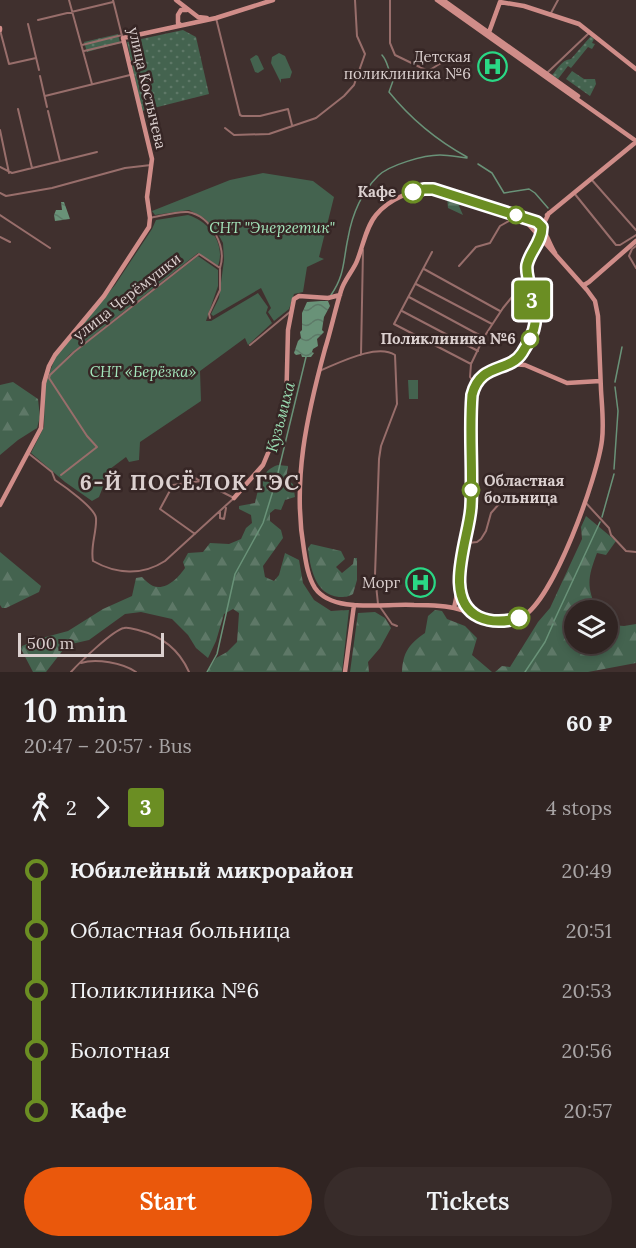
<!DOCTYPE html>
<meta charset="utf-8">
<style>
:root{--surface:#302422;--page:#382c2a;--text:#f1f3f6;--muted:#a8a4a5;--line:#4b4140;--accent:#ea580c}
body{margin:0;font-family:Lora,serif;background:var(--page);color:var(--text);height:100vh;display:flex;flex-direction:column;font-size:22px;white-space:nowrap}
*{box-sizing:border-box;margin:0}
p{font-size:20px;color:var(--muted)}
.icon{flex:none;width:33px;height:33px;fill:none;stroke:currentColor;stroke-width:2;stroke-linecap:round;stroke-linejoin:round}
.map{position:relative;height:672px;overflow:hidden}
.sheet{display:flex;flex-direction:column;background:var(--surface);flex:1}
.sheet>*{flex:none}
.badge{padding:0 12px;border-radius:4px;font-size:21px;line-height:39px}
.fabs{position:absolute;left:564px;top:600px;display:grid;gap:12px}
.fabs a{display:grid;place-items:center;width:54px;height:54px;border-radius:50%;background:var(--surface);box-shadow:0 3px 9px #0003,0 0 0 2px var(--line);font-size:30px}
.scale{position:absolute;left:18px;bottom:15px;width:146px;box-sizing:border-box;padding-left:6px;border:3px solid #dbd0cf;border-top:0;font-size:16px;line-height:21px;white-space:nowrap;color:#dbd0cf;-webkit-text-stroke:4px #362625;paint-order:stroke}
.map>.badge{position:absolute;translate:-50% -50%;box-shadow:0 0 0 3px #fff}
.legs{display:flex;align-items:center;gap:9px;height:66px;padding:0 24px;font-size:20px}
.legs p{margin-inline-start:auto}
.headline{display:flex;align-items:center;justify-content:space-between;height:102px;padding:0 24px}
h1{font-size:33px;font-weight:600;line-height:45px}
.cta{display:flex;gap:12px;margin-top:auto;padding:12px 24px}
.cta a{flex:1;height:69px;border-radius:36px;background:var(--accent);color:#fff;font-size:24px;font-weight:600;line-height:69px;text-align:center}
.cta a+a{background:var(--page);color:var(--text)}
ul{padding:0 24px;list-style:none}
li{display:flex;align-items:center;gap:21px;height:60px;font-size:22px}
li i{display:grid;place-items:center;width:9px;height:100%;margin:0 8px;background:currentColor}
li i::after{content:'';width:15px;height:15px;margin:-8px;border:4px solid;border-radius:50%;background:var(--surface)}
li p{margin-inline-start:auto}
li:first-child i{background:linear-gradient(#0000 50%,currentColor 0)}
li:last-child i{background:linear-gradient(currentColor 50%,#0000 0)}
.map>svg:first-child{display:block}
.green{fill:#44634f}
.forest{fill:url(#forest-firs)}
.park{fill:url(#park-dots)}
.water{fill:url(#water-waves)}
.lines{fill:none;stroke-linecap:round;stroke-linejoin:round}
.stream{stroke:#699278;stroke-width:1.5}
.street{stroke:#986e6b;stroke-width:2}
.secondary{stroke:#d08d89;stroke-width:4.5}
.line-1-casing{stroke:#fff;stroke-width:14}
.line-1{stroke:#6b8e23;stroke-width:9}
.stop-1-dot{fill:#fff;stroke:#6b8e23;stroke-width:3}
.labels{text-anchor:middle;stroke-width:5;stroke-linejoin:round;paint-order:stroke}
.poi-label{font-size:15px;fill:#dbd0cf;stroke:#362625;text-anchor:end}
.street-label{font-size:15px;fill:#dbd0cf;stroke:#362625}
.stop-label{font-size:15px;font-weight:bold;fill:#dbd0cf;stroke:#362625;text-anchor:end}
.park-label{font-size:15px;font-style:italic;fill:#a4e7bc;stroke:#362625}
.water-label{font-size:16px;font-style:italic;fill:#9addb2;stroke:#362625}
.district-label{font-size:21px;font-weight:bold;letter-spacing:1.5px;fill:#dbd0cf;stroke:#362625}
</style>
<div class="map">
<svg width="636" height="672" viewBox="0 0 636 672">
<defs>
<pattern id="forest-firs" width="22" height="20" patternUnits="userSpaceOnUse" patternTransform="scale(1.5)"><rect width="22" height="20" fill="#44634f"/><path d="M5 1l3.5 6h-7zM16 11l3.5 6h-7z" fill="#5e7867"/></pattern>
<pattern id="park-dots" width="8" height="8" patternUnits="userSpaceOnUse" patternTransform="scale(1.5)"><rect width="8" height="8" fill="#44634f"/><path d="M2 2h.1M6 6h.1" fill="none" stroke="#5e7867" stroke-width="1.8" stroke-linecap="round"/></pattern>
<pattern id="water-waves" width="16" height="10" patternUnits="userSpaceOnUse" patternTransform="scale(1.5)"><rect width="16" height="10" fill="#699278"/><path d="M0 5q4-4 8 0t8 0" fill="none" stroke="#5d7967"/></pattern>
</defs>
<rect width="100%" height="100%" fill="#40302e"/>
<path class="green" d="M 279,53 L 285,56 L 292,72 L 290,78 L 281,79 L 281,83 L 271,63 L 272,57 Z
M 256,55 L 258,56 L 264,69 L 258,73 L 255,72 L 250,59 Z
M 263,173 L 313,181 L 334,197 L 319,257 L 324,259 L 307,267 L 303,292 L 294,294 L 289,309 L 274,321 L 268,312 L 271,308 L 261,288 L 213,316 L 211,314 L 219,298 L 224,260 L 223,243 L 217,232 L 204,218 L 189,210 L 155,215 L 152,211 L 230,180 Z
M 188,215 C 209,221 226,244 218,266 L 198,253 L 70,354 L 49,376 L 70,356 L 198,256 L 218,270 L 218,286 L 206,321 L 211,321 L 258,293 L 268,307 L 266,313 L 272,323 L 248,345 L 245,338 L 200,371 L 201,401 L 140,442 L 139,460 L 129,462 L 126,457 L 110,469 L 99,497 L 92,501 L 65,482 L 31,453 L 44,427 L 45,384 L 56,356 L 115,285 L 152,229 L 156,220 Z
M 408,380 L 418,380 L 418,399 L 409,399 Z"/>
<path class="forest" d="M 447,198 L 462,202 L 459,206 L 463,215 L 448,208 Z
M 13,382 L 38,399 L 40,417 L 37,428 L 18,440 L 0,455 L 0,385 Z
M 278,465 L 288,466 L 286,479 L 293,484 L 295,497 L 285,500 L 281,510 L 275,509 L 270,513 L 270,521 L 281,530 L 283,538 L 263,566 L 265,577 L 274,581 L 279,575 L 285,553 L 299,560 L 303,583 L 314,600 L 331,611 L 349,610 L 342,672 L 207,672 L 216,658 L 227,652 L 237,642 L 239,613 L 233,609 L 224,614 L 216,641 L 208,658 L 196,648 L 188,635 L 172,619 L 141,612 L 125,614 L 89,640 L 67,645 L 46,672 L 33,672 L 21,649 L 22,646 L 42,638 L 68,631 L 103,609 L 132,596 L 136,578 L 142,577 C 145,580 149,584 153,586 C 166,591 179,577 185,568 L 183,562 L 188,553 L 203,552 L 210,543 L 229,544 L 241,539 L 246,528 L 252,523 L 251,515 L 239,509 L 239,506 L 255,503 C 259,487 261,470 278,465 Z
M 586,516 L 616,541 L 606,555 L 597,553 C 588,577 586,586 597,610 L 574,610 L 574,644 L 608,644 L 608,625 L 624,626 L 636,624 L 636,663 L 588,672 L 495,672 L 502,666 L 510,667 L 538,622 L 550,608 L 582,539 L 581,527 Z
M 311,544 L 341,551 L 345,559 L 336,567 L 342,573 L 353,564 L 354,558 L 357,558 L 357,580 L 353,594 C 348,597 345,597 339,597 C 315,595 310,567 308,548 Z
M 0,552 L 41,586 L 39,592 L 6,608 L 2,608 L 0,605 Z
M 435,610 L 442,611 L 447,619 L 465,626 L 477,638 L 472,655 L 492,672 L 402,672 C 403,652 409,644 425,633 L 428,616 Z
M 375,612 L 385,618 L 391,628 L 380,648 L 368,662 L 369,672 L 350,672 L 358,613 Z"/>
<path class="park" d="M 183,30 L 196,37 L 209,94 L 142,111 L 127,42 Z
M 118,34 L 120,43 L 87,52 L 84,42 Z
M 591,36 L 594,39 L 592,43 L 595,44 L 592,49 L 588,47 L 571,68 L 568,66 L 558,79 L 552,75 C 558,69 561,60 571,59 Z
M 572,71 L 584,79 L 595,79 L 596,84 L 590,96 L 566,79 Z"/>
<path class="water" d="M 61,202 L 64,202 L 70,219 L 55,221 L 54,215 L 56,210 L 62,210 Z
M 321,301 L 328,301 L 330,306 L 324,317 L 322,330 L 324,332 L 317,339 L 318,346 L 313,349 L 312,352 L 314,353 L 311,357 L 302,357 L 301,354 L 296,355 L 294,353 L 298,341 L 301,338 L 300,332 L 302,330 L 302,313 L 307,302 Z"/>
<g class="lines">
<path class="stream" d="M 382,55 C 389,63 387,71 394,78 L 389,92 C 410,118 438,141 467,157
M 478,164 L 492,173 L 504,193 L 529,189 L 535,193 L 548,208
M 331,295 C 345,275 343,261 348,238 C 352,215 362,192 378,176 C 389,165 424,155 440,155 C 449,155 458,157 467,158
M 615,382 L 622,347
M 614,469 L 618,411 L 615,387
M 602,517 L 614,474
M 554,621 L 600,522
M 207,672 L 217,654 L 235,574 L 263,523 L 276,481 L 306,357
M 525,672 L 545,642 L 553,624"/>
<path class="street" d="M 69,0 L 92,84
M 113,0 L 122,36
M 390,0 L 390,43 L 395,55 L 428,71 L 451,57
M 551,13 L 558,0
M 216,18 L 240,115 L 242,116 L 260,116 L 288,109 L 292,125
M 38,20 L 113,2
M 28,24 L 39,70
M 0,30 L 9,64 L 36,58
M 82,45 L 122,35
M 84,51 L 122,42
M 548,72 L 589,33
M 40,76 L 47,107
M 45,96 L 130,75
M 18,109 L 32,168
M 48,111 L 60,161
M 225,128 L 234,135 L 269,134 L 316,118 L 344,96 L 354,85 L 365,54 L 357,36 L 355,0
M 0,130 L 9,173
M 0,167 L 12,173 L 97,152
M 591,179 L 636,230
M 0,193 L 6,196 L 52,188 L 125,168 L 151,165
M 574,193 L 616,245 L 620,245 L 636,235
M 0,215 L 50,248
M 0,237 L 10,242
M 636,246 L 632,249 L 629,256 L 636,268
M 432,252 L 394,324 L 471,364
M 459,266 L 476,247 L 490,243 L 500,226 L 518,216
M 424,269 L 500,311
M 416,284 L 492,324
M 409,297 L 483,337
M 402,311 L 478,351
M 210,318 L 209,314 L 220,290 L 220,269
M 250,345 L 291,311
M 361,355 L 363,250
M 319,371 C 339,363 377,343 395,355 L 397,404 L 381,446 L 379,459 L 375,575 L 378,604 L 392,624 L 397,626
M 476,385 L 470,377 L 471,364 L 484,337 L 503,308 L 520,287 L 526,268
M 28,453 L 52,472 L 55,480 C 64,486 95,508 96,518 C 97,532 90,546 93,561 C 116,574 142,576 165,561 L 234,498 L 185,473
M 61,475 L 97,447 L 87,436 L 49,378 L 50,375 L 74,352 L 199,254 L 220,268 C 227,247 211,216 188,212 C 177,211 161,216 150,218
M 585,502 L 609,528 L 611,535 L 626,551 L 636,552
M 220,512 L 220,518 L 224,519 L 226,508
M 195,534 L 160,509 L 173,485 L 201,481
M 468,543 L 477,542 L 481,539 L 486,531 L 491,513 L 499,504 L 506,504
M 81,663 C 96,658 123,663 136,672
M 71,672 C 79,663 113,630 124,628 C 128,627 134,629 138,630 C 162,636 179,649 189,672"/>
<path class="secondary" d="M 176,0 L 198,17 L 207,18
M 437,0 L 636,141
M 443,0 L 578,96
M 181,25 L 178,23 L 178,15 L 181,10 L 187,10
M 0,28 L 0,30
M 488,35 L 500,2 L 524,6 L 579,24 L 636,69
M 547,215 L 636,142
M 523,218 L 587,290 L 595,301 L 598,316 C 599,341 600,365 601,390 C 602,407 604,424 602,440 C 598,475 553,604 520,618 C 497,627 480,614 458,609 C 444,605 428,605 414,605 C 385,603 333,614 315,588 C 308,577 306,563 304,550 C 292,481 307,415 325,349 C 331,330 335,310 341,291 C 344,280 353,271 357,261 C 363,246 366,227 376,215 C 388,200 414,188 433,189 L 537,221 C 545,228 549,244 555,253
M 542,227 L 549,213
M 584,285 L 589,282 L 636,241
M 511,364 L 525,365 L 567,383 L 600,381
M 234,498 L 263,465 L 286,410 L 288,330 L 294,299 L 299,296 L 328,298 L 340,295
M 0,505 L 41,428 L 44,383 L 49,366 L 55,355 L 104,296 L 149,227 L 150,218 L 147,197 L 152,159 L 123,38 L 216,18 L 273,0
M 454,608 L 458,590
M 473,613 L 463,601 L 459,588 L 471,511 L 473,395 L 476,385 L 484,376 L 496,367 L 516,360 L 535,331 L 536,319 L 527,266 L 542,235
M 345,672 L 354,605"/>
</g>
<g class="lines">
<defs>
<path id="line-1" d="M 413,192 L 424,189 L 433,189 L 537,222 L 542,227 C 542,242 530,251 527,265 C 526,271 528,277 529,283 C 535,316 542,322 522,353 C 509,373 480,362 472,395 C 469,432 473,469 471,506 C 470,536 441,599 479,617 C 492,623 505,622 519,618"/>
</defs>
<use href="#line-1" class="line-1-casing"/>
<use href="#line-1" class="line-1"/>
</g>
<defs>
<symbol id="hospital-ring" viewBox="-11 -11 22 22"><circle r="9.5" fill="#362625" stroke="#2ad885" stroke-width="1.5"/><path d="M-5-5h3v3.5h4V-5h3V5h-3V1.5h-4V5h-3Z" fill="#2ad885"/></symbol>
</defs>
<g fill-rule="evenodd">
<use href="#hospital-ring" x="476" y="50" width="33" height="33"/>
<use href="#hospital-ring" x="404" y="566" width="33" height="33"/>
</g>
<g class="stop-1-dot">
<circle cx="413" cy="192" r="10"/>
<circle cx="516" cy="215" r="8"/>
<circle cx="530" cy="339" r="8"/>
<circle cx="471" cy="490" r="8"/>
<circle cx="519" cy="618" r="10"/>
</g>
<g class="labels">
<g class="poi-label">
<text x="471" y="62">Детская<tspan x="471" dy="17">поликлиника №6</tspan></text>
<text x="400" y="588">Морг</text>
</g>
<g class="street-label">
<text transform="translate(147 88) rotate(77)" y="5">улица Костычева</text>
<text transform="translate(127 297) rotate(-38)" y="5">улица Черёмушки</text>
</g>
<g class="stop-label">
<text x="396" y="197">Кафе</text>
<text x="516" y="344">Поликлиника №6</text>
<text x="484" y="486" text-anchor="start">Областная<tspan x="484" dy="17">больница</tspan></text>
</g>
<g class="park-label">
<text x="272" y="233">СНТ "Энергетик"</text>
<text x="143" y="377">СНТ «Берёзка»</text>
</g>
<g class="water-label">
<text transform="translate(280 417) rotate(-75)" y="6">Кузьмиха</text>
</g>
<g class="district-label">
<text x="190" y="490">6-Й ПОСЁЛОК ГЭС</text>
</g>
</g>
</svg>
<div class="fabs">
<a><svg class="icon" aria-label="layers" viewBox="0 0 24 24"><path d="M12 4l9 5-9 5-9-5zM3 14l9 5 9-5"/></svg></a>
</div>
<div class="scale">500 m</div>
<b class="badge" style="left:532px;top:300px;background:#6b8e23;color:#fff">3</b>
</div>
<section class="sheet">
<div class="headline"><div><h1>10 min</h1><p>20:47 – 20:57 · Bus</p></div><b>60 ₽</b></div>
<div class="legs"><svg class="icon" aria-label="walk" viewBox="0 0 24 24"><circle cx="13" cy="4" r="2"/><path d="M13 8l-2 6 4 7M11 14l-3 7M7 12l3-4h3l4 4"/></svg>2<svg class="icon" aria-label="forward" viewBox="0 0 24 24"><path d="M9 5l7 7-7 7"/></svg><b class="badge" style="background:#6b8e23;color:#fff">3</b><p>4 stops</p></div>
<ul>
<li><i style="color:#6b8e23"></i><b>Юбилейный микрорайон</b><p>20:49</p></li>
<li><i style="color:#6b8e23"></i><span>Областная больница</span><p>20:51</p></li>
<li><i style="color:#6b8e23"></i><span>Поликлиника №6</span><p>20:53</p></li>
<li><i style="color:#6b8e23"></i><span>Болотная</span><p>20:56</p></li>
<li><i style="color:#6b8e23"></i><b>Кафе</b><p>20:57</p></li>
</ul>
<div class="cta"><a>Start</a><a>Tickets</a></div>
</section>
